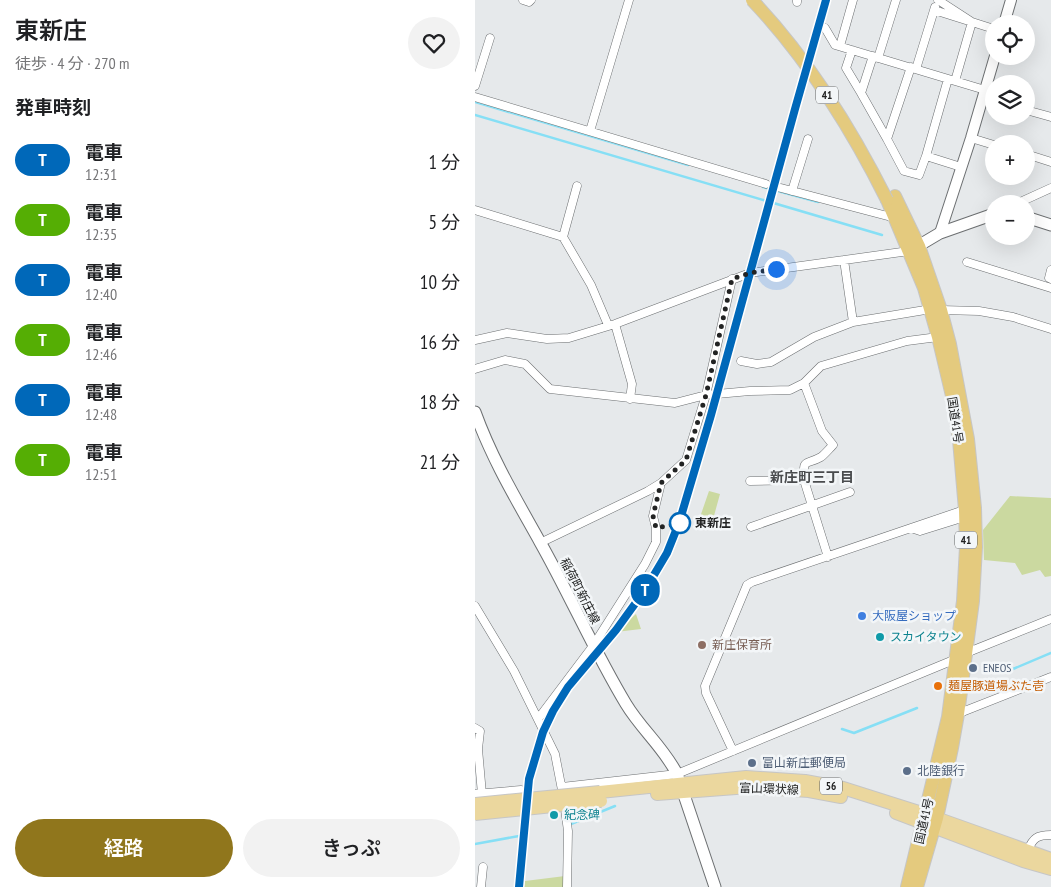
<!DOCTYPE html>
<html lang="ja">
<meta charset="utf-8">
<style>
:root{--surface:#fff;--page:#f2f2f2;--text:#202124;--muted:#757577;--accent:#90761c}
body{margin:0;font-family:"PT Sans Narrow","Noto Sans JP",sans-serif;background:var(--page);color:var(--text);height:100vh;display:flex;flex-direction:column;font-size:19px;white-space:nowrap}
*{box-sizing:border-box;margin:0}
p{font-size:16px;color:var(--muted)}
.icon{flex:none;width:28px;height:28px;fill:none;stroke:currentColor;stroke-width:2;stroke-linecap:round;stroke-linejoin:round}
.map{position:relative;flex:1;overflow:hidden}
.panel{display:flex;flex-direction:column;background:var(--surface);width:475px}
.panel>*{flex:none}
.badge{padding:0 10px;border-radius:16px;font-size:18px;line-height:32px}
.controls{position:absolute;left:510px;top:15px;display:grid;gap:10px}
.controls a{display:grid;place-items:center;width:50px;height:50px;border-radius:50%;background:var(--surface);box-shadow:0 5px 20px #0002;font-size:25px}
.you{position:absolute;width:25px;height:25px;margin:-12px;border:4px solid #fff;border-radius:50%;background:#1a73e8;box-shadow:0 0 0 8px #1a73e833}
.map>.badge{position:absolute;translate:-50% -50%;box-shadow:0 0 0 2px #fff}
h2{padding:0 15px;font-size:19px;line-height:45px}
.round{display:grid;place-items:center;flex:none;width:52px;height:52px;border-radius:26px;background:var(--page)}
.head{display:flex;align-items:center;justify-content:space-between;height:85px;padding:0 15px}
h1{font-size:24px;font-weight:600;line-height:38px}
.button{display:flex;gap:10px;margin-top:auto;padding:10px 15px}
.button a{flex:1;height:58px;border-radius:30px;background:var(--accent);color:#fff;font-size:20px;font-weight:600;line-height:58px;text-align:center}
.button a+a{background:var(--page);color:var(--text)}
ul{padding:0;list-style:none}
li{display:flex;align-items:center;gap:15px;height:60px;padding:0 15px}
li div{flex:1}
li b{display:block;font-size:19px}
li em{font-style:normal}
li .badge{min-width:55px;font-weight:700;text-align:center}
main{display:flex;flex:1;min-height:0}
.map>svg:first-child{display:block}
.green{fill:#cbd9a0}
.lines{fill:none;stroke-linecap:round;stroke-linejoin:round}
.stream{stroke:#86dff5;stroke-width:2.5}
.minor-casing{stroke:#6c6f71;stroke-width:9}
.tertiary-casing{stroke:#6c6f71;stroke-width:12}
.secondary-casing{stroke:#6c6f71;stroke-width:13}
.primary-casing{stroke:#c6c6c6;stroke-width:14}
.trunk-casing{stroke:#c6c6c6;stroke-width:14}
.minor{stroke:#fff;stroke-width:8}
.tertiary{stroke:#fff;stroke-width:10}
.secondary{stroke:#fff;stroke-width:11}
.primary{stroke:#ebd79e;stroke-width:12}
.trunk{stroke:#e4ca7e;stroke-width:12}
.rail-casing{stroke:#3c3d3e;stroke-width:4.5}
.rail{stroke:#f3f6f8;stroke-width:2.5;stroke-dasharray:8;stroke-linecap:butt}
.primary-bridge-casing{stroke:#c6c6c6;stroke-width:14;stroke-linecap:butt}
.trunk-bridge-casing{stroke:#c6c6c6;stroke-width:14;stroke-linecap:butt}
.primary-bridge{stroke:#ebd79e;stroke-width:12}
.trunk-bridge{stroke:#e4ca7e;stroke-width:12}
.line-casing{stroke:#fff;stroke-width:11}
.line{stroke:#0068b9;stroke-width:8}
.walk{stroke:#222323;stroke-width:5;stroke-dasharray:0 9}
.stop-dot{fill:#fff;stroke:#0068b9;stroke-width:2.5}
.shop-dot{fill:#3f7fe0;stroke:#f3f6f8;stroke-width:2}
.culture-dot{fill:#0f9aa8;stroke:#f3f6f8;stroke-width:2}
.education-dot{fill:#8d6e63;stroke:#f3f6f8;stroke-width:2}
.service-dot{fill:#5c6f8a;stroke:#f3f6f8;stroke-width:2}
.food-dot{fill:#e8710a;stroke:#f3f6f8;stroke-width:2}
.labels{text-anchor:middle;stroke-width:5;stroke-linejoin:round;paint-order:stroke}
.shield{fill:#f3f6f8;stroke:#616263;stroke-width:1}
.shield-label{font-size:11px;font-weight:bold;fill:#222323}
.street-label{font-size:12px;fill:#222323;stroke:#f3f6f8}
.stop-label{font-size:12px;font-weight:bold;fill:#222323;stroke:#f3f6f8;text-anchor:start}
.shop-label{font-size:12px;fill:#366cbe;stroke:#f3f6f8;text-anchor:start}
.culture-label{font-size:12px;fill:#0d838f;stroke:#f3f6f8;text-anchor:start}
.education-label{font-size:12px;fill:#785e54;stroke:#f3f6f8;text-anchor:start}
.service-label{font-size:12px;fill:#4e5e75;stroke:#f3f6f8;text-anchor:start}
.food-label{font-size:12px;fill:#c56008;stroke:#f3f6f8;text-anchor:start}
.neighbourhood-label{font-size:14px;font-weight:bold;fill:#4a4c4e;stroke:#f3f6f8}
</style>
<main>
<section class="panel">
<div class="head"><div><h1>東新庄</h1><p>徒歩 · 4 分 · 270 m</p></div><a class="round"><svg class="icon" aria-label="heart" viewBox="0 0 24 24"><path d="M12 20l-8-8c-3-5 5-10 8-4 3-6 11-1 8 4z"/></svg></a></div>
<h2>発車時刻</h2>
<ul>
<li><span class="badge" style="background:#0068b9;color:#fff">T</span><div><b>電車</b><p>12:31</p></div><em>1 分</em></li>
<li><span class="badge" style="background:#55ae04;color:#fff">T</span><div><b>電車</b><p>12:35</p></div><em>5 分</em></li>
<li><span class="badge" style="background:#0068b9;color:#fff">T</span><div><b>電車</b><p>12:40</p></div><em>10 分</em></li>
<li><span class="badge" style="background:#55ae04;color:#fff">T</span><div><b>電車</b><p>12:46</p></div><em>16 分</em></li>
<li><span class="badge" style="background:#0068b9;color:#fff">T</span><div><b>電車</b><p>12:48</p></div><em>18 分</em></li>
<li><span class="badge" style="background:#55ae04;color:#fff">T</span><div><b>電車</b><p>12:51</p></div><em>21 分</em></li>
</ul>
<div class="button"><a>経路</a><a>きっぷ</a></div>
</section>
<div class="map">
<svg width="576" height="887" viewBox="0 0 576 887">
<rect width="100%" height="100%" fill="#e6e9eb"/>
<path class="green" d="M 234,491 L 245,494 L 237,523 L 224,520 Z
M 535,496 L 576,498 L 576,576 L 570,577 L 565,570 L 547,575 L 540,563 L 509,560 L 508,530 Z
M 161,614 L 166,629 L 141,632 Z
M 90,876 L 88,887 L 49,887 L 50,881 Z"/>
<g class="lines">
<path class="stream" d="M 0,102 L 213,165
M 0,115 L 407,235
M 288,187 L 343,202
M 538,669 L 576,653
M 367,729 L 379,733 L 442,708
M 96,824 L 140,806
M 0,844 L 44,836"/>
<defs>
<path id="minor" d="M 48,0 L 54,2 L 56,0
M 322,2 L 322,0
M 459,10 L 497,22 L 463,0
M 350,28 L 360,45 L 510,90
M 365,46 L 378,0
M 377,50 L 371,68 L 386,93
M 398,56 L 386,93 L 412,139
M 403,58 L 421,0
M 436,67 L 412,139 L 429,171 L 444,175 L 451,156
M 441,69 L 460,7
M 473,79 L 451,156 L 486,167
M 480,81 L 497,22 L 519,29
M 0,86 L 15,38
M 0,97 L 291,184
M 508,97 L 519,100
M 551,110 L 576,117
M 115,131 L 154,0
M 496,138 L 519,145
M 551,154 L 576,162
M 306,188 L 420,218
M 317,191 L 333,139
M 541,204 L 576,188
M 0,210 L 88,237 L 116,285 L 133,325
M 88,237 L 102,186
M 492,262 L 576,288
M 576,270 L 574,278 L 576,279
M 466,310 L 504,311 L 538,317 L 576,329
M 378,322 L 456,309
M 140,324 L 157,384 L 155,399
M 0,340 L 32,333 L 72,339 L 94,338 L 140,324 L 275,273 L 434,251
M 266,361 L 282,364 L 296,362 L 339,337 L 378,322 L 369,260
M 0,369 L 30,360 L 50,364 L 75,389 L 200,403 L 231,395 L 275,391 L 315,390 L 329,383 L 346,366 L 432,341 L 463,337
M 329,383 L 347,431 L 358,445 C 354,449 350,454 346,457 C 330,466 328,457 329,480 L 353,557
M 275,481 L 329,480
M 276,527 L 375,492
M 436,528 L 445,531 L 493,516
M 65,543 L 173,491 L 186,483 L 211,460 L 231,395 L 257,279
M 0,606 L 39,671 L 80,754 L 87,790
M 491,653 L 576,619
M 482,714 L 576,677
M 63,719 L 118,646 L 170,564 L 181,542 L 181,528 L 178,516 L 186,483
M 0,728 L 5,731 L 3,749 L 0,749
M 3,749 L 7,794
M 258,751 L 231,693 L 230,686 L 272,585 L 277,582 L 492,509
M 87,787 L 202,774 L 481,659
M 0,794 L 46,790
M 89,802 L 93,831 L 92,887
M 553,850 C 558,838 562,835 576,835
M 6,887 L 8,867"/>
<path id="tertiary" d="M 529,24 L 536,0
M 465,233 L 496,138 L 520,56"/>
<path id="secondary" d="M 551,217 L 576,225
M 438,249 L 465,233 L 519,214
M 0,412 C 17,459 41,499 65,542 C 95,595 119,651 151,704 C 166,729 189,748 202,774 L 240,887"/>
<path id="primary" d="M 125,792 L 271,777 L 330,781 L 368,788 L 450,814 L 576,859
M 182,794 L 274,787 L 334,791 L 366,797
M 421,813 L 548,861 L 576,869"/>
<path id="trunk" d="M 420,196 L 444,246 L 466,310 L 475,344 L 493,439 L 500,508 L 501,547 L 498,601 L 483,714 L 477,748 L 462,818 L 442,887
M 412,200 L 449,288 L 463,337 L 477,396 L 484,440 L 490,510 L 491,547 L 488,601 L 473,717 L 432,887"/>
</defs>
<use href="#minor" class="minor-casing"/>
<use href="#tertiary" class="tertiary-casing"/>
<use href="#secondary" class="secondary-casing"/>
<use href="#primary" class="primary-casing"/>
<use href="#trunk" class="trunk-casing"/>
<use href="#minor" class="minor"/>
<use href="#tertiary" class="tertiary"/>
<use href="#secondary" class="secondary"/>
<use href="#primary" class="primary"/>
<use href="#trunk" class="trunk"/>
<defs>
<path id="rail" d="M 44,887 L 54,779 L 68,732 L 78,711 L 93,687 L 141,630 L 170,589 L 192,553 L 204,523 L 236,415 L 320,109 L 351,0"/>
</defs>
<use href="#rail" class="rail-casing"/>
<use href="#rail" class="rail"/>
<defs>
<path id="primary-bridge" d="M 0,804 L 125,792
M 0,814 L 126,801"/>
<path id="trunk-bridge" d="M 277,0 C 333,59 376,128 412,200"/>
</defs>
<use href="#primary-bridge" class="primary-bridge-casing"/>
<use href="#trunk-bridge" class="trunk-bridge-casing"/>
<use href="#primary-bridge" class="primary-bridge"/>
<use href="#trunk-bridge" class="trunk-bridge"/>
</g>
<g class="lines">
<defs>
<path id="line" d="M 44,887 L 54,779 L 68,732 L 78,711 L 93,687 L 141,630 L 170,590 L 192,553 L 204,523 L 236,415 L 320,109 L 351,0"/>
</defs>
<use href="#line" class="line-casing"/>
<use href="#line" class="line"/>
<path class="walk" d="M 205,523 L 181,528 L 178,516 L 186,483 L 211,460 L 231,395 L 257,279 L 275,273 L 301,269"/>
</g>
<circle class="stop-dot" cx="205" cy="523" r="10"/>
<circle class="shop-dot" cx="387" cy="616" r="5"/>
<g class="culture-dot">
<circle cx="405" cy="637" r="5"/>
<circle cx="79" cy="815" r="5"/>
</g>
<circle class="education-dot" cx="227" cy="645" r="5"/>
<g class="service-dot">
<circle cx="498" cy="668" r="5"/>
<circle cx="277" cy="763" r="5"/>
<circle cx="432" cy="771" r="5"/>
</g>
<circle class="food-dot" cx="463" cy="686" r="5"/>
<g class="labels">
<g class="shield">
<rect x="341" y="86.5" width="22" height="17" rx="4"/>
<rect x="480" y="531.5" width="22" height="17" rx="4"/>
<rect x="345" y="777.5" width="22" height="17" rx="4"/>
</g>
<g class="shield-label">
<text x="352" y="99">41</text>
<text x="491" y="544">41</text>
<text x="356" y="790">56</text>
</g>
<g class="street-label">
<text transform="translate(480 420) rotate(81)" y="4">国道41号</text>
<text transform="translate(105 591) rotate(63)" y="4">稲荷町新庄線</text>
<text transform="translate(294 789) rotate(2)" y="4">富山環状線</text>
<text transform="translate(449 821) rotate(-77)" y="4">国道41号</text>
</g>
<g class="stop-label">
<text x="220" y="527">東新庄</text>
</g>
<g class="shop-label">
<text x="397" y="620">大阪屋ショップ</text>
</g>
<g class="culture-label">
<text x="415" y="641">スカイタウン</text>
<text x="89" y="819">紀念碑</text>
</g>
<g class="education-label">
<text x="237" y="649">新庄保育所</text>
</g>
<g class="service-label">
<text x="508" y="672">ENEOS</text>
<text x="287" y="767">富山新庄郵便局</text>
<text x="442" y="775">北陸銀行</text>
</g>
<g class="food-label">
<text x="473" y="690">麺屋豚道場ぶた壱</text>
</g>
<g class="neighbourhood-label">
<text x="337" y="482">新庄町三丁目</text>
</g>
</g>
</svg>
<div class="controls">
<a><svg class="icon" aria-label="locate" viewBox="0 0 24 24"><circle cx="12" cy="12" r="6"/><path d="M12 2v4M12 18v4M2 12h4M18 12h4"/></svg></a>
<a><svg class="icon" aria-label="layers" viewBox="0 0 24 24"><path d="M12 4l9 5-9 5-9-5zM3 14l9 5 9-5"/></svg></a>
<a>+</a>
<a>−</a>
</div>
<div class="you" style="left:301px;top:269px"></div>
<b class="badge" style="left:170px;top:590px;background:#0068b9;color:#fff">T</b>
</div>
</main>
